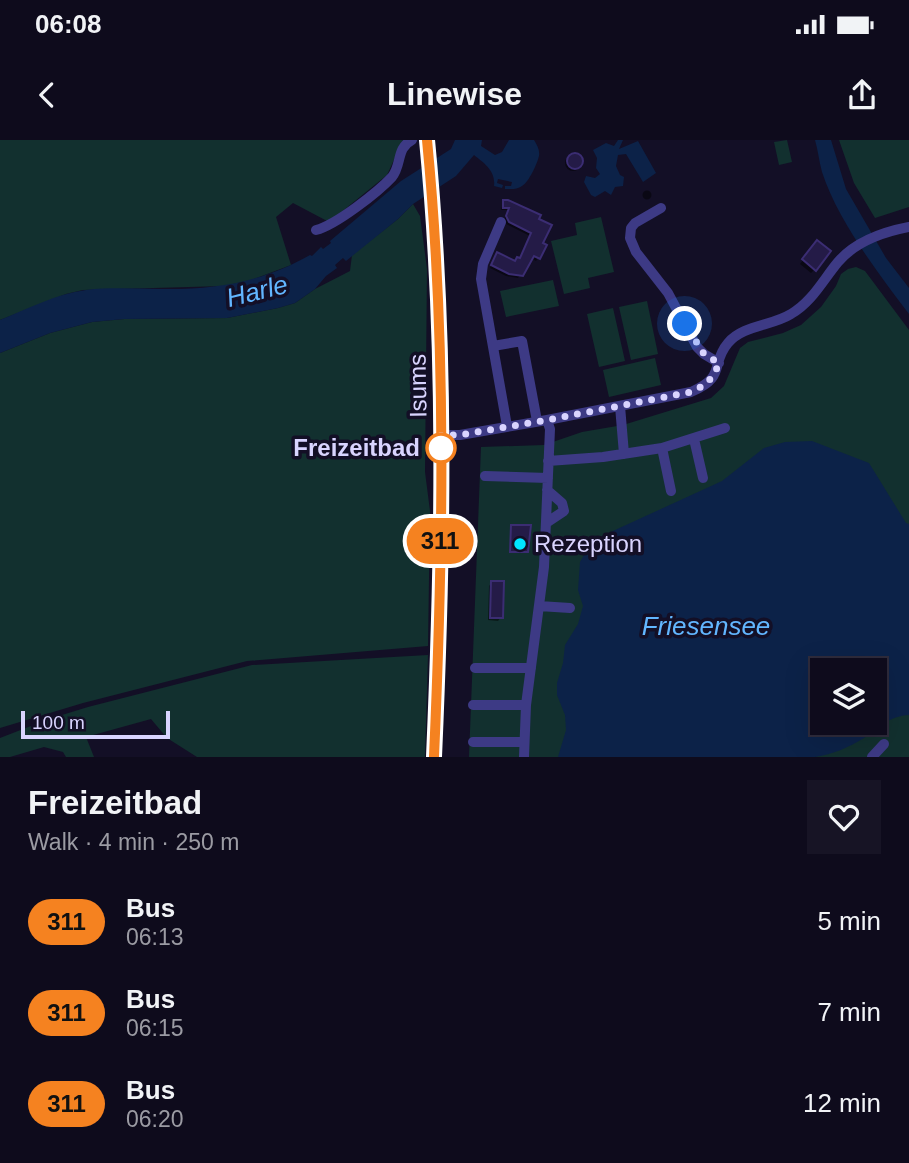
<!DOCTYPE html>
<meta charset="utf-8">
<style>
:root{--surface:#0e0b1c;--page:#171425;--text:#f1f3f6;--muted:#9b9ba3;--line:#2e2b3b}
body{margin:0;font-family:Arial,sans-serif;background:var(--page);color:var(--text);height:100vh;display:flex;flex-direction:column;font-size:26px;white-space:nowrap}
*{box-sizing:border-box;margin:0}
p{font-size:23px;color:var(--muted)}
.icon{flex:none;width:38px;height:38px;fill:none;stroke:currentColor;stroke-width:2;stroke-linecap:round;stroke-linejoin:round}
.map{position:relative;height:617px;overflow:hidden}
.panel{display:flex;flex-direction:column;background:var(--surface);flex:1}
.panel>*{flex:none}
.badge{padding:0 14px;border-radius:23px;font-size:24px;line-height:46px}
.fabs{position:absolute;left:810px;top:518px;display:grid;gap:14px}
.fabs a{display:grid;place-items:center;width:77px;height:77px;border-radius:0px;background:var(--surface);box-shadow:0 7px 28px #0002,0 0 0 2px var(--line);font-size:35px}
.scale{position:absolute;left:21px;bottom:18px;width:149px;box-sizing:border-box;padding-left:7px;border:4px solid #d9d4ff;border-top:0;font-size:19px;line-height:24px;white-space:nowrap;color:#d9d4ff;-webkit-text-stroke:5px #130f26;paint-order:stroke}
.you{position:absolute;width:35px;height:35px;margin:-18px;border:5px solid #fff;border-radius:50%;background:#1a73e8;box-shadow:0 0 0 10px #1a73e833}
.map>.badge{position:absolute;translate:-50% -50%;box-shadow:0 0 0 4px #fff}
.round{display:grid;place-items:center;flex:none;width:74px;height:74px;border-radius:0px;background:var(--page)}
.head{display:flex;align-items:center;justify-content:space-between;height:119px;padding:0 28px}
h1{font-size:33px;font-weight:600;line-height:52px}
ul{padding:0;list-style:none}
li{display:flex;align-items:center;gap:21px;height:91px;padding:0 28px}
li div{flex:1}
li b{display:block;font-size:26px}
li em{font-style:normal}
li .badge{min-width:77px;font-weight:700;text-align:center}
.status{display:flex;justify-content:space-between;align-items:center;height:49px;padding:0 35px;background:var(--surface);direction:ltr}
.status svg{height:19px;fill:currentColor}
header{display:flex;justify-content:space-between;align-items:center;height:91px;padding:0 28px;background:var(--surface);font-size:32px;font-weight:600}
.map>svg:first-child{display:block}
.green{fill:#12302f;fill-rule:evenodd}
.water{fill:#0c2248;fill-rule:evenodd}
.shadow{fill:#0007}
.building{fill:#241b47;stroke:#3b2d73;stroke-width:2}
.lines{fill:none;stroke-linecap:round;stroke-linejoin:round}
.minor{stroke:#3d3a85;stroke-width:10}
.major{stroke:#c25bff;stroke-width:14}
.line-casing{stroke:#fff;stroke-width:16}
.line{stroke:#f58220;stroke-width:10}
.walk{stroke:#d9d4ff;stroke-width:7;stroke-dasharray:0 12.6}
.stop-dot{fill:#fff;stroke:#f58220;stroke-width:3.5}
.poi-dot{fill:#00e5ff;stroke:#130f26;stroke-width:2.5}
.labels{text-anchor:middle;stroke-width:7;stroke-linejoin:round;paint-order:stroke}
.street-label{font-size:24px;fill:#d9d4ff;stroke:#130f26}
.stop-label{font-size:24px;font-weight:bold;fill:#d9d4ff;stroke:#130f26;text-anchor:end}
.poi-label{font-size:24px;fill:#d9d4ff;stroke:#130f26;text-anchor:start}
.water-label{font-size:26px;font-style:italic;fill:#62b6ff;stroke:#130f26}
</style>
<div class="status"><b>06:08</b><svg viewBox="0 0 49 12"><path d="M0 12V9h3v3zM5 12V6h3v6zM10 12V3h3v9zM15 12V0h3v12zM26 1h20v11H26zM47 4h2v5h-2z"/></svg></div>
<header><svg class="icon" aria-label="back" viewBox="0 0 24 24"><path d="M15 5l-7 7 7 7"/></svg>Linewise<svg class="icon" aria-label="share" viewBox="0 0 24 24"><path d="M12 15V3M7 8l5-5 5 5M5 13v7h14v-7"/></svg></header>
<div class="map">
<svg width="909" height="617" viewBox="0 0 909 617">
<rect width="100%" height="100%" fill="#130f26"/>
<path class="green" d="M 0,0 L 403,0 L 387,35 L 329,82 L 293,63 L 276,77 L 291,125 L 251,140 L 224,146 L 83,150 L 66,154 L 0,180 Z
M 787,0 L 792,22 L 779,25 L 774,2 Z
M 839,0 L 909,0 L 909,67 L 875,78 L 854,43 Z
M 413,64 L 420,76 L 427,129 L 425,332 L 430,371 L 428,506 L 247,521 L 83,563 L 0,588 L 0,213 L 50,193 L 92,182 L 124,179 L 227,178 L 278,168 L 295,163 L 315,149 L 350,131 L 352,115 L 398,79 Z
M 601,77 L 614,132 L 588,138 L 590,148 L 564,154 L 551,101 L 577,95 L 575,83 Z
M 856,127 L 865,131 L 909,190 L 909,617 L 469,617 L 481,307 L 544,305 L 582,292 L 623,285 L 711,258 L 724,246 L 740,208 L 748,202 L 783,193 L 801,185 L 821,167 L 836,146 L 841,134 L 848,129 ZM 822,530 L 875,530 L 875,583 L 822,583 Z
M 553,140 L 559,166 L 506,177 L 500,151 Z
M 647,161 L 658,214 L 631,220 L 619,167 Z
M 613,168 L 625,221 L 599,227 L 587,174 Z
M 655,218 L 661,245 L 609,257 L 603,230 Z
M 428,515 L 425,617 L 197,617 L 167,598 L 151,579 L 86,597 L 94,617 L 66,617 L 63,612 L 44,607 L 10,617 L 0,617 L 0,598 L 49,579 L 88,567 L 252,525 Z"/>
<path class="water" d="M 455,0 L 482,0 L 481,6 L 495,15 L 502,12 L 509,0 L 534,0 C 537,5 540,10 539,16 C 537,24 529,42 522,46 C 517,50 510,49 505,49 L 505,46 L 511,46 L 512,42 L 498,39 L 497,43 L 503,45 L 502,48 L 494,46 C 496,31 484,23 474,15 L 456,36 L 413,64 L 398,79 L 346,121 L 343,118 L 335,125 L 337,128 L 326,136 L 315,149 L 295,163 L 278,168 L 227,178 L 124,179 L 92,182 L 50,193 L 0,213 L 0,180 C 27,169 56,154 86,150 C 111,147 136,149 161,149 C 214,150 263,142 310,115 L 312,116 L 321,107 L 323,109 L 331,103 L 330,101 L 401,41 L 451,9 Z
M 618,0 L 623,0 L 619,9 L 638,1 L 656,33 L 643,42 L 626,14 L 618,15 L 616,26 L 620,35 L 624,37 L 623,46 L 615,47 L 611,55 L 605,51 L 595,57 L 591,55 L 584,42 L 586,36 L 595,38 L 600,34 L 596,28 L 597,18 L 593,10 L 606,3 L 614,6 Z
M 815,0 L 831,0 L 846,49 L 886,118 L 909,148 L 909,174 C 878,133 838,81 822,32 C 819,21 818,10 815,0 Z
M 812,301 L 869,323 L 906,383 L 909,384 L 909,575 C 889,576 879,588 864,598 C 848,608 833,614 815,617 L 558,617 L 566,590 L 565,575 L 557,555 L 557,543 L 563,523 L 565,505 L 578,484 L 583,466 L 578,450 L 580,422 L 589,406 L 602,396 L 722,341 L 764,308 L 785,302 ZM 822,530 L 875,530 L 875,583 L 822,583 Z"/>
<path class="shadow" d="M565 23a8 8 0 1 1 16 0a8 8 0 1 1-16 0Z
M642.5 55a4.5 4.5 0 1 1 9 0a4.5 4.5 0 1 1-9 0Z
M 504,61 L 544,105 L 538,118 L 536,121 L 531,118 L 518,138 L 506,136 L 490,128 L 497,114 L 514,123 L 519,120 L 530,96 L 506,84 L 504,79 L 509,70 L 501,70 Z
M 814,106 L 815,129 L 811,133 L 800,124 Z
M 512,387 L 527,411 L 525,413 L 509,413 Z
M 492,442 L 501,477 L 498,481 L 488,480 L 489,446 Z"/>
<path class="building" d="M567 21a8 8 0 1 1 16 0a8 8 0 1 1-16 0Z
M 503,60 L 508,60 L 541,75 L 539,79 L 552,85 L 543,103 L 547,105 L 540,119 L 534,116 L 523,136 L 509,134 L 491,125 L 497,112 L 515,121 L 517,117 L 520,118 L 531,93 L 509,82 L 506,76 L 509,68 L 503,68 Z
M 817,100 L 831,111 L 816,131 L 802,119 Z
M 511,385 L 531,385 L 528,412 L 510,412 Z
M 491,441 L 504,441 L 503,478 L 490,478 Z"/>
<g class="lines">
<path class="minor" d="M 661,68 L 635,83 L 631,88 L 630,98 L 636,112 L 668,153 L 697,207 L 704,214 L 719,223
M 501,82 L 483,124 L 481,139 L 507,286
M 316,90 C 336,85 378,52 392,37 C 402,25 396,8 412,0
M 493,206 L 522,201 L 537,281
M 620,266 L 624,314
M 441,295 L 460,295 L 547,280 L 691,252 C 727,237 710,224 728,203 C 743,185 772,186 791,174 C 812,162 823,140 838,122 C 856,101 883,92 909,87
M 694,299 L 703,338
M 662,308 L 671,351
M 548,321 L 603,317 L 662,308 L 725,288
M 485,336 L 548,338
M 546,383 L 564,371 L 562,363 L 547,350
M 539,466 L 570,468
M 475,528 L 531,528
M 473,565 L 526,565
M 473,602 L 524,602
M 524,617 L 526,565 L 544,427 L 550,289 L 547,280
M 872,617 L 884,604"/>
<path class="major" d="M 427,0 C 447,205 443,411 434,617"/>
</g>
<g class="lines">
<defs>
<path id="line" d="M 427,0 C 447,205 443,411 434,617"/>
</defs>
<use href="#line" class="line-casing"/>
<use href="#line" class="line"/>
<path class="walk" d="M 441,308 L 441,295 L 460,295 L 547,280 L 691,252 C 706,245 713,239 719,223 L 704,214 L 685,184"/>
</g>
<circle class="stop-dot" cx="441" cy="308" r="14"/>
<circle class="poi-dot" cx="520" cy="404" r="7"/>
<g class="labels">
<g class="street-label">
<text transform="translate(418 246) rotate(-91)" y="8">Isums</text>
</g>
<g class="stop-label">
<text x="420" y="316">Freizeitbad</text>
</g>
<g class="poi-label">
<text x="534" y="412">Rezeption</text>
</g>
<g class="water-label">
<text transform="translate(257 151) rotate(-14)" y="9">Harle</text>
<text x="706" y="495">Friesensee</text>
</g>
</g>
</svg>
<div class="fabs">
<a><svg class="icon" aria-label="layers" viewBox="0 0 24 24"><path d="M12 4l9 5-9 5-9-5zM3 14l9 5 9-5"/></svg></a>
</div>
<div class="scale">100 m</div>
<div class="you" style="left:685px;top:184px"></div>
<b class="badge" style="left:440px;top:401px;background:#f58220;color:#111">311</b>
</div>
<section class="panel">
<div class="head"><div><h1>Freizeitbad</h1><p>Walk · 4 min · 250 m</p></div><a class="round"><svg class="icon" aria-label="heart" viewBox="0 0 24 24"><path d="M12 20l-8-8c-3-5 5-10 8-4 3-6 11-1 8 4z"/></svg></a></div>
<ul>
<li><span class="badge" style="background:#f58220;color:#111">311</span><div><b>Bus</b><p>06:13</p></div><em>5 min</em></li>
<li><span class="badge" style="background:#f58220;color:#111">311</span><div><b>Bus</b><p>06:15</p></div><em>7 min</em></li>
<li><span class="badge" style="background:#f58220;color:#111">311</span><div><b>Bus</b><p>06:20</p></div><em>12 min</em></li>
</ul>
</section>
